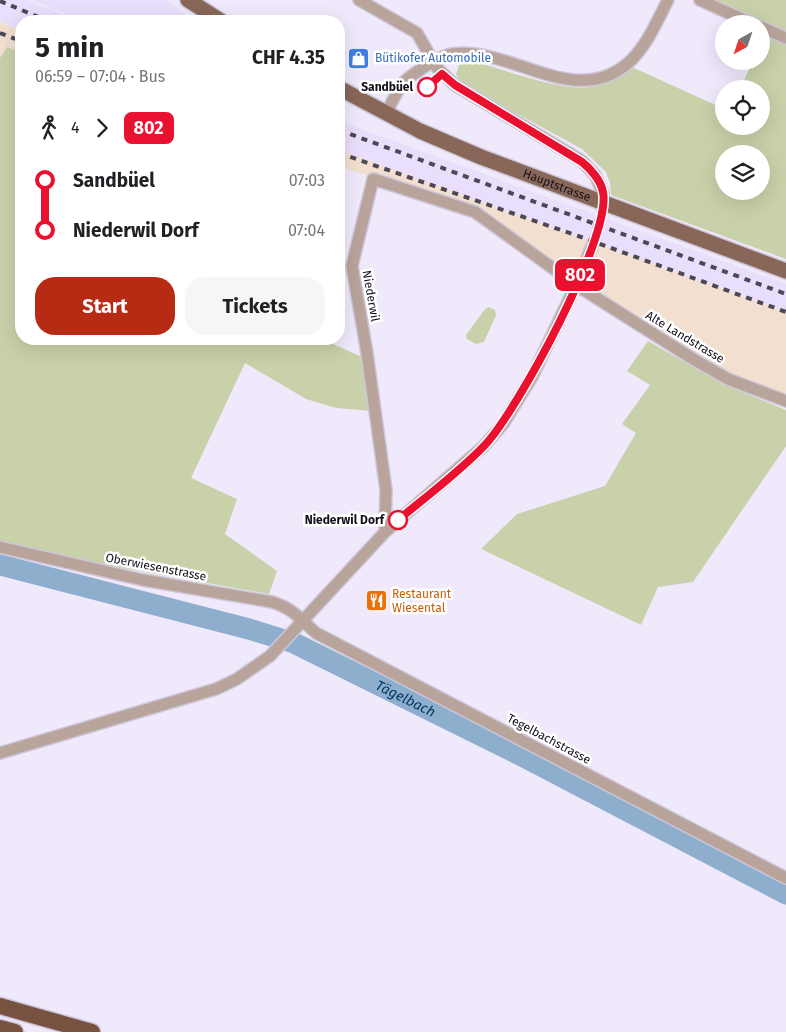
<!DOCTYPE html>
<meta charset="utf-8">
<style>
:root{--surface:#fff;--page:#f6f6f6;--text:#202124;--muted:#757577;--accent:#b72b15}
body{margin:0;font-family:"Fira Sans",sans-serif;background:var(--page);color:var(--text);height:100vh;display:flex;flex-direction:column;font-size:19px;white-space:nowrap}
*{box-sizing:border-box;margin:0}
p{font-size:16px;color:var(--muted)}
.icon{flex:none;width:28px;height:28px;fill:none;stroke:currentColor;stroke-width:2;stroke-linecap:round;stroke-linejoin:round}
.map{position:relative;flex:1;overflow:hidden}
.details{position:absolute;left:15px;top:15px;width:330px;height:330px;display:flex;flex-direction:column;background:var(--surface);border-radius:20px;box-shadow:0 5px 20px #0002}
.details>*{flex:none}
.badge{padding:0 10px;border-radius:8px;font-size:18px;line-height:32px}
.needle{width:32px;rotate:220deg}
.fabs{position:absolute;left:715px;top:15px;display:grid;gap:10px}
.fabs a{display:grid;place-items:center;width:55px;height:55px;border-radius:50%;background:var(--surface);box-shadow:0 5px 20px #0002;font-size:25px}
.map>.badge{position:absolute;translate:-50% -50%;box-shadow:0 0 0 2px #fff}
.legs{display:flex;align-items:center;gap:8px;height:55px;padding:0 20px;font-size:16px}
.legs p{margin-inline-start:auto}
.headline{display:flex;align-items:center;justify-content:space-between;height:85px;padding:0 20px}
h1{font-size:28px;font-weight:700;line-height:38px}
.button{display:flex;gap:10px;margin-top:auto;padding:10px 20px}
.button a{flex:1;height:58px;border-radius:20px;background:var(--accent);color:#fff;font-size:20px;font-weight:700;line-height:58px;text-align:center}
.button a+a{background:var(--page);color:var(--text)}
ul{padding:0 20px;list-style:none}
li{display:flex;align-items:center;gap:18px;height:50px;font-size:19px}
li i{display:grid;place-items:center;width:8px;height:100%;margin:0 6px;background:currentColor}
li i::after{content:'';width:12px;height:12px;margin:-6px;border:4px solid;border-radius:50%;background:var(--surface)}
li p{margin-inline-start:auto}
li:first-child i{background:linear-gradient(#0000 50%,currentColor 0)}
li:last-child i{background:linear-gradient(currentColor 50%,#0000 0)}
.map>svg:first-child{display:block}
.built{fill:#eadefd}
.industrial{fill:#f2dfcf}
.green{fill:#c8d1a9;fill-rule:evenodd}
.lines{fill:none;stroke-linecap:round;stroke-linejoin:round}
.river{stroke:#8eaece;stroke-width:21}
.minor-tunnel{stroke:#cfc8da;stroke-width:11;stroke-dasharray:11 5.5;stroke-linecap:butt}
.minor-casing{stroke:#cdc6d8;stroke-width:14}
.major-casing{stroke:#cdc6d8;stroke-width:18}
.highway-casing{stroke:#cdc6d8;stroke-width:19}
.minor{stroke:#b8a49b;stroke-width:11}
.major{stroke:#896758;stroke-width:15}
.highway{stroke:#785240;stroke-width:16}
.rail{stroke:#4d4855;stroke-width:4;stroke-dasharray:6 6;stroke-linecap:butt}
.line-1-casing{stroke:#fff;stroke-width:11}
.line-1{stroke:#ea102f;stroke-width:8}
.stop-1-dot{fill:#fff;stroke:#ea102f;stroke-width:2.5}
.labels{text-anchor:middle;stroke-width:5;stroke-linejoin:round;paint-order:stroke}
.shop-label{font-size:12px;fill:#366cbe;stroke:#fff;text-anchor:start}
.stop-label{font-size:12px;font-weight:bold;fill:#14101a;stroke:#fff;text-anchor:end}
.street-label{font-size:12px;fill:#14101a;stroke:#fff}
.food-label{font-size:12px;fill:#c56008;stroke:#fff;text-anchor:start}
.water-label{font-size:14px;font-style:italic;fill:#01365f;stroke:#fff}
</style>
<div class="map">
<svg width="786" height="1032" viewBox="0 0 786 1032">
<rect width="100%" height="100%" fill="#f0e9fc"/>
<path class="built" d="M 0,0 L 27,0 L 78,21 L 21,21 L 21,31 L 0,21 Z
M 32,0 L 165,0 L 195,21 L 83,21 Z
M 339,121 L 786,284 L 786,312 L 339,150 Z"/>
<path class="industrial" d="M 0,22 L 21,31 L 21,52 L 7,47 L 0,58 Z
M 339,150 L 786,312 L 786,401 L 728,379 L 475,212 L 339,166 Z"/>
<path class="green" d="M 711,0 L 786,0 L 786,36 Z
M 766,34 L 786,43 L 786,259 L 611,195 L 610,183 L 606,172 L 582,149 L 461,83 L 456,74 L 459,65 L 469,60 C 500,68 561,92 590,87 C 607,84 619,77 632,67 L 724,109 L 724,126 L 761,126 L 761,89 L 740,89 L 753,61 L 761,61 L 761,45 ZM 724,154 L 761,154 L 761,191 L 724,191 Z
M 7,47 L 21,52 L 21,339 L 322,339 L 362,357 L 372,411 L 336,408 L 306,399 L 245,363 L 191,478 L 237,499 L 225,534 L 277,571 L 269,594 L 66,558 L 0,541 L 0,58 Z
M 489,307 L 495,310 L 496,315 L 484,342 L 476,344 L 467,339 L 466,335 L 485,309 Z
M 648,341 L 723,384 L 786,410 L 786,446 L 693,582 L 658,587 L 641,625 L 481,549 L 517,514 L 605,486 L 636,433 L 622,424 L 650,385 L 627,371 Z"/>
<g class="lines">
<path class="river" id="s1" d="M 0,565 L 249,629 L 294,643 L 526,758 L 786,894"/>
<path class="minor-tunnel" d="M 592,246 L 602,213 L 603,197"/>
<defs>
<path id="minor" d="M 359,0 L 417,33 L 437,68 L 455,85 L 582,161 L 595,175 L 603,193
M 700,0 L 753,24
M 761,27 L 786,38
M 386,113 C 392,103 396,92 403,83 C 409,76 417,72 424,67 C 433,62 441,56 452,54 C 511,46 573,109 627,64 C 646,48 657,21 668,0
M 385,532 L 386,490 L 367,353 L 352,266 L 373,179 L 475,212 L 576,285 L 693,359 L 728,379 L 786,401
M 0,547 L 143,580 L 272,602 C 294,609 299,618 316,633 L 786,878
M 0,753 L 216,689 L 237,679 L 270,656 L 385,532 L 484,446 L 503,424 L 532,377 L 576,285 L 592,246"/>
<g id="major">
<path d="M 188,0 L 221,21"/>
<path id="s2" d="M 339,88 L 420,131 L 481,157 L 786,271"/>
</g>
<path id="highway" d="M 0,1006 L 92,1032
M 0,1028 L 15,1032"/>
</defs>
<use href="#minor" class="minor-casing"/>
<use href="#major" class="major-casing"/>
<use href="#highway" class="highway-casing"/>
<use href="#minor" class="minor"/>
<use href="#major" class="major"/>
<use href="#highway" class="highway"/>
<path class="rail" d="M 0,1 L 48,21
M 0,33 L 21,41
M 339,130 L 786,294
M 339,153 L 581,237 L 786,312"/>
</g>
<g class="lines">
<defs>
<path id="line-1" d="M 398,520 C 427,496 458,473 484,446 C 517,412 612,236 603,192 C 601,181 591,169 582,162 L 455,85 L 442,74 L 427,87"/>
</defs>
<use href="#line-1" class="line-1-casing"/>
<use href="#line-1" class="line-1"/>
</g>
<defs>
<symbol id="shop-square" viewBox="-11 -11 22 22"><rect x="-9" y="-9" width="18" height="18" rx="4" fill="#3f7fe0" stroke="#fff"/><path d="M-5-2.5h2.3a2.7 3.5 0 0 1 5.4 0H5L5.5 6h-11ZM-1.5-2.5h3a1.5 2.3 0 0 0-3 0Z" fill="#fff"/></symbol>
<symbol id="restaurant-square" viewBox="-11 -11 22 22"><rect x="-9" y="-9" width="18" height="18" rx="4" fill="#e8710a" stroke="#fff"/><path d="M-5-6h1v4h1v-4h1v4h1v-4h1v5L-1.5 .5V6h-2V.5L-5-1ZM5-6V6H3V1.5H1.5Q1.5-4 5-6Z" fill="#fff"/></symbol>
</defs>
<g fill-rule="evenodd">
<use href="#shop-square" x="346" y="46" width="25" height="25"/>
<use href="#restaurant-square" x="364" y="588" width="25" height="25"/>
</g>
<g class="stop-1-dot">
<circle cx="427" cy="87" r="9"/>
<circle cx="398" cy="520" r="9"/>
</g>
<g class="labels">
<g class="shop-label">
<text x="375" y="62">Bütikofer Automobile</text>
</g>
<g class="stop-label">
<text x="413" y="91">Sandbüel</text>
<text x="384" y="524">Niederwil Dorf</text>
</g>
<g class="street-label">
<text dy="4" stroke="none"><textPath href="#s2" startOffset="239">Hauptstrasse</textPath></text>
<text transform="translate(371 296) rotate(80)" y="4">Niederwil</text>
<text transform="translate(685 337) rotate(31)" y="4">Alte Landstrasse</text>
<text transform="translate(156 567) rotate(11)" y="4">Oberwiesenstrasse</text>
<text transform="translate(549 739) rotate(28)" y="4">Tegelbachstrasse</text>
</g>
<g class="food-label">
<text x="392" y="598">Restaurant<tspan x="392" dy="14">Wiesental</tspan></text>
</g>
<g class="water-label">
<text dy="5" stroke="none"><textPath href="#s1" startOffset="429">Tägelbach</textPath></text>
</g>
</g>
</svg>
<div class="fabs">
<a><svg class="needle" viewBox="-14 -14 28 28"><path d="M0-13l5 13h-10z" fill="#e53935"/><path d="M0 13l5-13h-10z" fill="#757577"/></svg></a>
<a><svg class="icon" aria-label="locate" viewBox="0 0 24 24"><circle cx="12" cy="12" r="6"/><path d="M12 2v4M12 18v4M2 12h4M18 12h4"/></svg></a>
<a><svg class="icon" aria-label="layers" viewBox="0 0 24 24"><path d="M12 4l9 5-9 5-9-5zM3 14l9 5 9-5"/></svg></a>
</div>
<b class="badge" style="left:580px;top:275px;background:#ea102f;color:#fff">802</b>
<section class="details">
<div class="headline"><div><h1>5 min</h1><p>06:59 – 07:04 · Bus</p></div><b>CHF 4.35</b></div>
<div class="legs"><svg class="icon" aria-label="walk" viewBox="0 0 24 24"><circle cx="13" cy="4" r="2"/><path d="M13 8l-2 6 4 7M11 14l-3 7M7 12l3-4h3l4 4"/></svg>4<svg class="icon" aria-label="forward" viewBox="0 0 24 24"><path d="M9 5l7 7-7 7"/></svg><b class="badge" style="background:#ea102f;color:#fff">802</b></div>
<ul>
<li><i style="color:#ea102f"></i><b>Sandbüel</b><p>07:03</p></li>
<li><i style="color:#ea102f"></i><b>Niederwil Dorf</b><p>07:04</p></li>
</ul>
<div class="button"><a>Start</a><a>Tickets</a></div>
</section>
</div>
